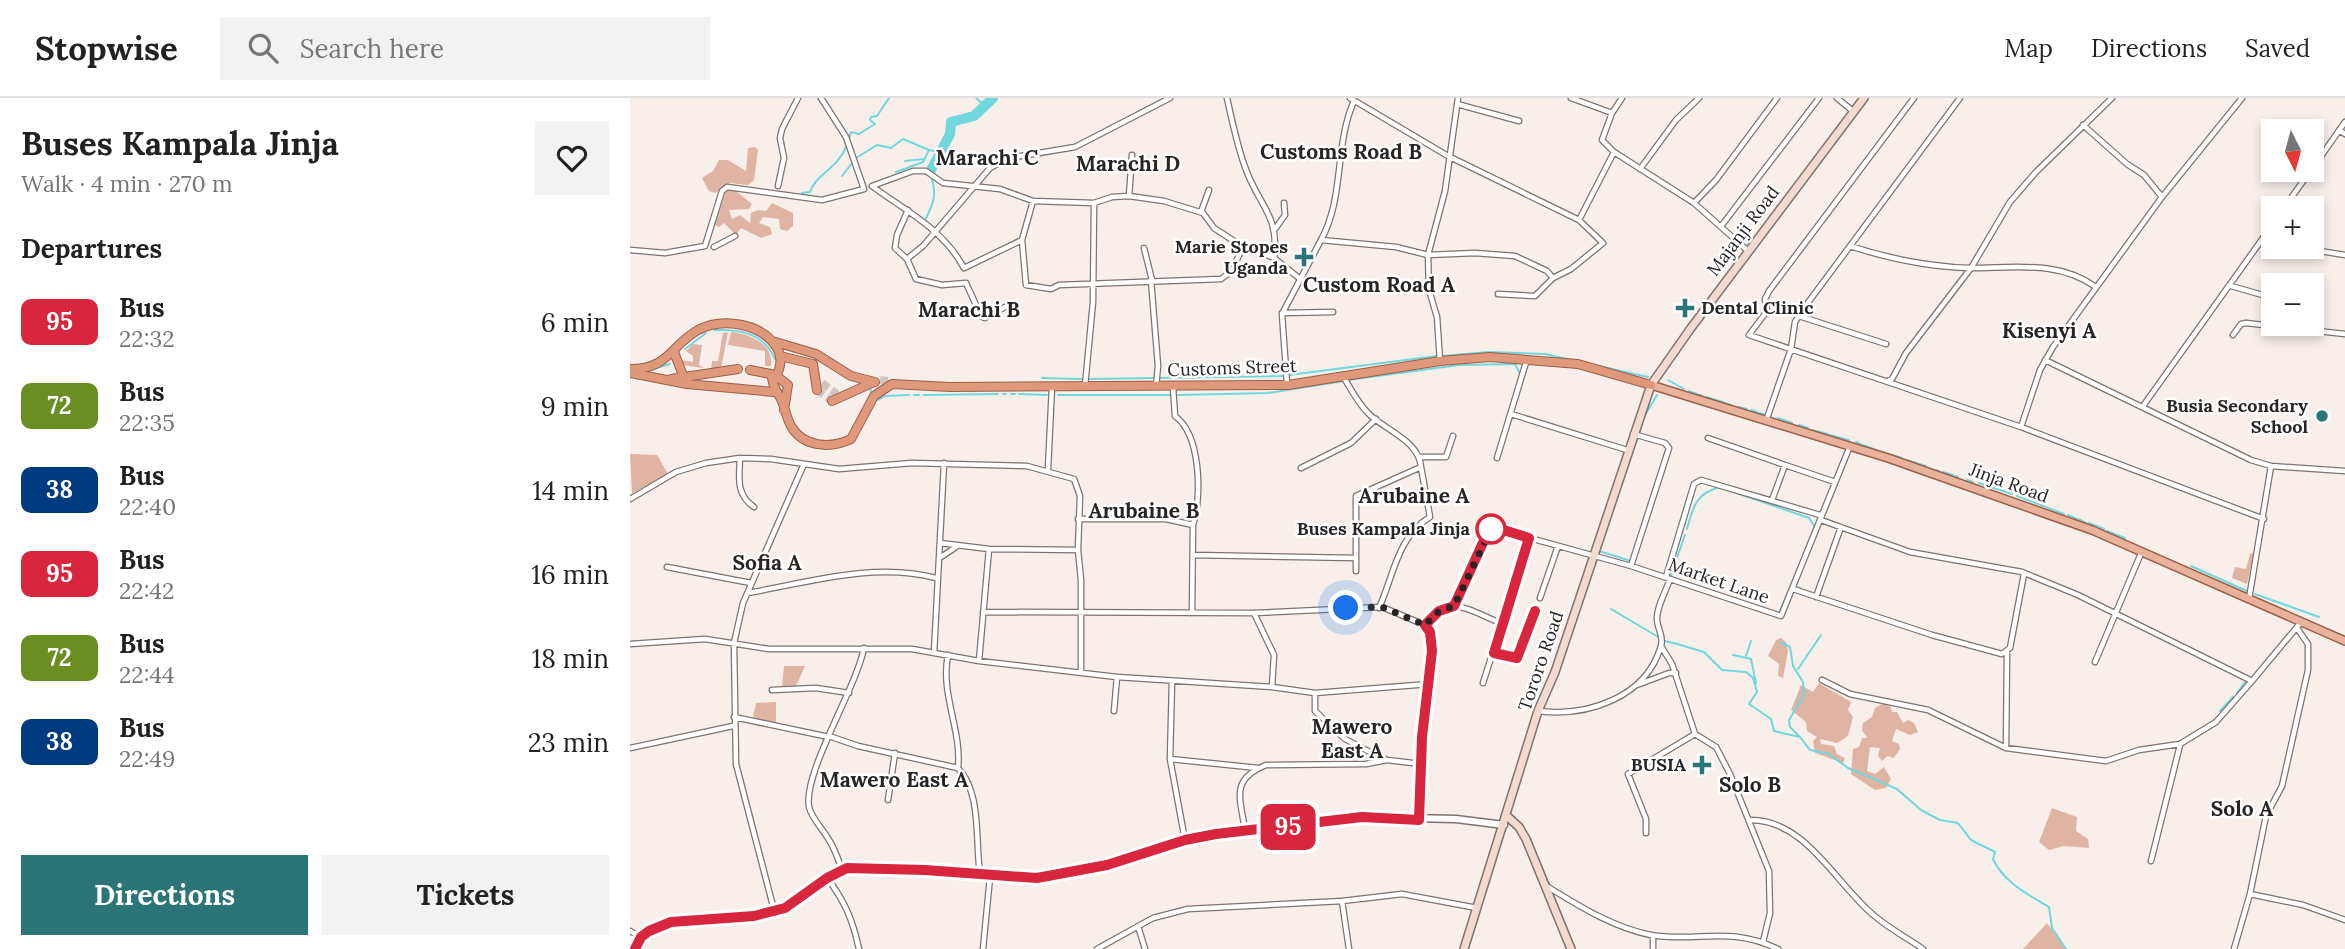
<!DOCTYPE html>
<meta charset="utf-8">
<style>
:root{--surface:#fff;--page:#f2f2f2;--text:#222;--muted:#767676;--line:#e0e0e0;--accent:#2b7579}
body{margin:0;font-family:Lora,serif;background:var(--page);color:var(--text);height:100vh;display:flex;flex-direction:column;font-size:26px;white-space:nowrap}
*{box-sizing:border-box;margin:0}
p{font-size:23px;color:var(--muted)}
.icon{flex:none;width:38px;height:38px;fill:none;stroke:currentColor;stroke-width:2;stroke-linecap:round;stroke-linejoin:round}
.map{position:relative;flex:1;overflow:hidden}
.drawer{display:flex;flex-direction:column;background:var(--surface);width:630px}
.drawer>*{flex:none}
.badge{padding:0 14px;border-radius:10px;font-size:24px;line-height:46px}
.needle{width:46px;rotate:174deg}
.fabs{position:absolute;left:1631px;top:21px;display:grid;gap:14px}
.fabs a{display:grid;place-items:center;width:63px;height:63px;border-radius:0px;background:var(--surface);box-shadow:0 4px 10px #0003;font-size:35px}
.you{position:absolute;width:35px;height:35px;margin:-18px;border:5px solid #fff;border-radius:50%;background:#1a73e8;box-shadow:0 0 0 10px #1a73e833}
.map>.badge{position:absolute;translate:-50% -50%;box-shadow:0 0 0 4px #fff}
h2{padding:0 21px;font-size:26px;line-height:63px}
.round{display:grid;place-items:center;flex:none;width:74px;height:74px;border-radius:0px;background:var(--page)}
.overview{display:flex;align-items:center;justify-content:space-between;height:119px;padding:0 21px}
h1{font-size:33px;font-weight:700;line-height:52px}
.action{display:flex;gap:14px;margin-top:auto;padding:14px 21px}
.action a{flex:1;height:80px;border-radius:0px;background:var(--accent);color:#fff;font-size:28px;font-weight:700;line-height:80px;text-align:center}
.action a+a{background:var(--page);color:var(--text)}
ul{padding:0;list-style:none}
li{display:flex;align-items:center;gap:21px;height:84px;padding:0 21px}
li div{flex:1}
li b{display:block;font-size:26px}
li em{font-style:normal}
li .badge{min-width:77px;font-weight:700;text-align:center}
header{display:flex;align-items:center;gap:42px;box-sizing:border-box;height:98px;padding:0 35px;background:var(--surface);border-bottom:2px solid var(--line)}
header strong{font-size:33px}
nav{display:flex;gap:38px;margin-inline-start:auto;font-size:24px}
.search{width:490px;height:63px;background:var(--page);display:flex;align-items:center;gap:18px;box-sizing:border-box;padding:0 24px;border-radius:0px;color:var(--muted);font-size:26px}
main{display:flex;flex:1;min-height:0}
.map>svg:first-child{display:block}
.green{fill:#e0b4a2}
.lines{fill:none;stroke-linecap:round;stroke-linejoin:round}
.stream{stroke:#70d7dd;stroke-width:2}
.river{stroke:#70d7dd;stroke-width:10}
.trunk-tunnel{stroke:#cec6c3;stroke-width:8;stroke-dasharray:8 4;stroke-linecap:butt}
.minor-casing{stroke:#7c7471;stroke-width:7}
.tertiary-casing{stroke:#7c7471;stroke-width:9}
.secondary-casing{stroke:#7c7471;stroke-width:10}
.primary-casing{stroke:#9a5f47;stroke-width:10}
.trunk-casing{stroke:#9a5f47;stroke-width:10}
.minor{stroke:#fff;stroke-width:4.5}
.tertiary{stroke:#fff;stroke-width:6}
.secondary{stroke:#f3d9ce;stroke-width:7}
.primary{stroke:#e8b29d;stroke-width:7}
.trunk{stroke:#e0987c;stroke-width:8}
.line-casing{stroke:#fff;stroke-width:16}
.line{stroke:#d7263d;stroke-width:10}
.walk{stroke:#272423;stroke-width:7;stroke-dasharray:0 12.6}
.poi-dot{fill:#2b7579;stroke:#fefefe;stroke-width:2.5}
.stop-dot{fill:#fff;stroke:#d7263d;stroke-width:3.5}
.labels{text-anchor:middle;stroke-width:5;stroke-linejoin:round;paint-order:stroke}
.street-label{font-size:18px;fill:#272423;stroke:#fefefe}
.poi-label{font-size:18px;font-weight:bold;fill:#272423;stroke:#fefefe;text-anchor:end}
.stop-label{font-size:18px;font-weight:bold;fill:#272423;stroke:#fefefe;text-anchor:end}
.quarter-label{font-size:21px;font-weight:bold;fill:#272423;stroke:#fefefe}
</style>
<header>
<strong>Stopwise</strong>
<div class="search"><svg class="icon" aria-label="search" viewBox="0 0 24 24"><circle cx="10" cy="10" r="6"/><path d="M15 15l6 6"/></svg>Search here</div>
<nav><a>Map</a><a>Directions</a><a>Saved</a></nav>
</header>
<main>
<section class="drawer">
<div class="overview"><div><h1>Buses Kampala Jinja</h1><p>Walk · 4 min · 270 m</p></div><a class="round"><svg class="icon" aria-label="heart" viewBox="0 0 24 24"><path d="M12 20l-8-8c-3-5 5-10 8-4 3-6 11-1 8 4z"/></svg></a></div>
<h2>Departures</h2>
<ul>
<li><span class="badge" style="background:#d7263d;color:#fff">95</span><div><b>Bus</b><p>22:32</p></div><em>6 min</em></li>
<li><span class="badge" style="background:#6b8e23;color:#fff">72</span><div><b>Bus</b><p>22:35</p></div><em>9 min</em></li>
<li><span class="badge" style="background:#003b80;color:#fff">38</span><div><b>Bus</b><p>22:40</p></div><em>14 min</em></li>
<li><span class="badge" style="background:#d7263d;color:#fff">95</span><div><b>Bus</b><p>22:42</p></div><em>16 min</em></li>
<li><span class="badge" style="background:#6b8e23;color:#fff">72</span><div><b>Bus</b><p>22:44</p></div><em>18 min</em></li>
<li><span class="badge" style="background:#003b80;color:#fff">38</span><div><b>Bus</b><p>22:49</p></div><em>23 min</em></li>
</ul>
<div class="action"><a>Directions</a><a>Tickets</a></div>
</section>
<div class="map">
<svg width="1715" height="851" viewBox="0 0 1715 851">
<rect width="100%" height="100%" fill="#f8efeb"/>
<path class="green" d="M 125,49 L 128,52 L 124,82 L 118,87 L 100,85 L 85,95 L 79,93 L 72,80 L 83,73 L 89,62 L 98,62 L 116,73 L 118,50 Z
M 97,90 L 102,90 L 122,106 L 119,111 L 99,112 L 102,121 L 110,117 L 120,125 L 121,115 L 128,112 L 136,113 L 142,105 L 163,115 L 163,128 L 157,133 L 150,131 L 149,121 L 133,119 L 129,125 L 140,129 L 142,136 L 131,140 L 111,130 L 106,137 L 94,125 L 89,129 L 85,127 Z
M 98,234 L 91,271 L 81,272 L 82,263 L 88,263 L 93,235 Z
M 101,234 C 119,236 144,245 141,268 L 135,268 L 135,253 L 98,247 Z
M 63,246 L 72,247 L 69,267 L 74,270 L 52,267 L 51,262 L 63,264 L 63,258 L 56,253 Z
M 0,356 L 27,357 L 38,376 L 2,395 Z
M 1624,454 L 1617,486 L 1602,480 L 1605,469 L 1616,471 L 1620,456 Z
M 1151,540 L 1156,544 L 1158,553 L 1153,580 L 1148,578 L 1149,566 L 1138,558 L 1146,542 Z
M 154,568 L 175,568 L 166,588 L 152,588 Z
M 1189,585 L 1221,604 L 1218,612 L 1223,619 L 1218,638 L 1207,645 L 1190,641 L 1191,646 L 1204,648 L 1207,656 L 1215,660 L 1213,665 L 1185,655 L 1183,643 L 1187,639 L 1177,633 L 1176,624 L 1161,612 L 1171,587 L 1183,594 Z
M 146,604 L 146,629 L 123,619 L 126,605 Z
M 1252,606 L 1260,608 L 1262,614 L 1267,614 L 1273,625 L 1278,622 L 1284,625 L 1288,634 L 1280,637 L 1266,631 L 1262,643 L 1269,646 L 1270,651 L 1264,660 L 1257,658 L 1252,663 L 1248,658 L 1250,650 L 1240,649 L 1237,673 L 1245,676 L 1254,669 L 1261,681 L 1256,690 L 1245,692 L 1221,676 L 1223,651 L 1229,649 L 1232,640 L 1237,640 L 1232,632 L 1233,625 L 1242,619 L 1245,610 Z
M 1422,710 L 1447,719 L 1446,733 L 1458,741 L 1459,750 L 1434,748 L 1419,752 L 1409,744 Z
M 1417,825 L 1436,851 L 1393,851 Z"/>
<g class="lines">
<path class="stream" d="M 346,0 L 354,7
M 219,41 L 221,34 L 229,36 L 245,26 L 240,22 L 241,19 L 247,18 L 259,0
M 226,60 L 247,47 L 261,50 L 273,41 L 299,52
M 275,63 L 294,61
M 266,74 L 293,64 L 299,52 L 311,54
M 212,78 L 222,65
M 172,95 L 180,94 C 186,76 207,71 216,49
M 296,120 C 304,105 307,95 301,78
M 84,232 C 110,231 134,235 145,261
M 55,251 L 76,235
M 811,258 L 859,254 L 915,256 L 1018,279
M 14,274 L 40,266
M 659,277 L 807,258
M 412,280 L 452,281
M 529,280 L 654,278
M 458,281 L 524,280
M 718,282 L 829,267 L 885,266 L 889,274
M 1038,282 L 1054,291
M 240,291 L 241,293
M 1059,293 L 1072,298
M 373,296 L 376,296
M 381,296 L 385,296
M 389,296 L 417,297
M 284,297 L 289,297
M 294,297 L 368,296
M 428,297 L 541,297
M 548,297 L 638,295 L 714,283
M 1076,299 L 1093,304
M 248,302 L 255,298 L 279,297
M 1095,305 L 1103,308
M 1109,309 L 1117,311
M 1121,312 L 1127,314
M 1129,315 L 1136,317
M 1015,317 L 1027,297
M 1148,320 L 1162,325
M 1169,327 L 1178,330
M 1182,332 L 1198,336
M 1200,337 L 1219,342
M 1226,344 L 1232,347
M 1233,347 L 1254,355
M 1258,356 L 1272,360
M 1277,362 L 1296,368
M 1306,372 L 1309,373
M 1313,374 L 1323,377
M 1325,378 L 1328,379
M 1337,382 L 1343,384
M 1349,385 L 1359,388
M 1361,389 L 1382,396
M 1098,392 L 1179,420 L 1185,429
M 1387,398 L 1434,416
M 1438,417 L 1447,421
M 1449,421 L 1456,425
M 1459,425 L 1474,431
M 1057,431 C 1063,409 1066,395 1090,389
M 1477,433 L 1495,440
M 969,453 L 1001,463
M 1561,468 L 1617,493
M 1043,471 L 1055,437
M 1042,475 L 1041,479 L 1083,493
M 1166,489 L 1170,490
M 1174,492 L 1182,495
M 1625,496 L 1689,519
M 981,511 L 1030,540
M 1149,516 L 1159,492
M 1035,543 L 1043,545
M 1150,544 L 1160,549 L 1163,568 L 1173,584 L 1174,597 L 1159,622 L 1160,629 L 1170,639
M 1044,545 L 1074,554 L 1092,572 L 1116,574 L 1123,580 L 1127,594 L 1119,606 L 1141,621 L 1144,633 L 1170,639 L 1180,652 L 1199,656 L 1218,670 L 1267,691 L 1291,712 L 1310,722 L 1328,725 L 1341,742 L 1365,754 L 1363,761 C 1373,784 1399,797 1419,809 L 1422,830 L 1436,851
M 1103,557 L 1121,561 L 1126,585
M 1116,558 L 1121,543
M 1168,571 L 1191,537
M 1607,595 L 1615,584
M 1590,613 L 1603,599"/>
<path class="river" d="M 301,72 L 320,36 L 321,24 L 344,18 L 363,0"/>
<path class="trunk-tunnel" d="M 250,282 L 258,283
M 192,285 L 207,296
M 187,292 L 202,303"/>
<defs>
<path id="minor" d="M 597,0 C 602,23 607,47 615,69 C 628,107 650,117 644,160
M 720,0 L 818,58 L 949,122 L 984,54 L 1064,105 L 1086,82 L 1147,0
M 941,0 L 982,15
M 1207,0 L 1224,14
M 1284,0 L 1139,193 L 1135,201 L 1137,213 L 1119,237 L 1391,329 L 1634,421
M 724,3 C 704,48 715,98 691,142 L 766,149 L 798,157 L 845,155 L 885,158 L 917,173 L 923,180 L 941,171 L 973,145 L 949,122
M 827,6 L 889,23
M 1453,27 L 1497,66 L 1514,77 L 1532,99
M 1709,32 L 1715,36
M 984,54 L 972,42 L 982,15 L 992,0
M 1010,71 L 1046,22 L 1069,0
M 1682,71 L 1715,24
M 148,88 L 154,60 L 150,40 L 152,31 L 168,0
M 499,98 L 502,57
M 403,103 L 392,142 L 396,187 L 421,191 L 429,187 L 591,181 L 602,173 L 613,148
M 1064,105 L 1118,153
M 1654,110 L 1681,72
M 278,112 L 267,137 L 265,150 L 277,161 L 286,181 L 312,187 L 336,185 L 351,218 L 355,220 L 375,209
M 571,114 L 579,92
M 1092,127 L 1189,0
M 645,131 L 655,117 L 654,105
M 392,142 L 334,170 C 313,131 277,114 242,88 L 283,73 L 296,73 L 313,85 L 370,91 L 403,103 L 464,105 L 482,99 L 499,98 L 534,103 L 573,115 L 584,130 L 607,145 L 644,160 L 669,180
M 1220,148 C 1260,161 1299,169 1341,170 C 1384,170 1428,162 1466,189
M 84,149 L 105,138
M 1665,149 L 1715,157
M 514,150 L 522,182
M 0,152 L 35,155 L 75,148 L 92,93 L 97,89 L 192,102 L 234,91 L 216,39 L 191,0
M 277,161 L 293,148 L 360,70 L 379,60 L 445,49 L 540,0
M 521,182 L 528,268 L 526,288
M 1601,188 L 1643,200
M 868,196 L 905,198 L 923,180
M 652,215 L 703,214
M 1169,218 L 1256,246
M 1603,237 L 1611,226 L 1616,225 L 1715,236
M 1415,262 L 1621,362 L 1641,368 L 1715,373
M 810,263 L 807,219 L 799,192 L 798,157 L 815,93 L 828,0
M 713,278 C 721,291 727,304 738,315 C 754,332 789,342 791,369 L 726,398 L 726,473
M 1257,283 L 1262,281 L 1276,255 L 1341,170 L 1380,104 L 1406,74 L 1482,0
M 657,286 L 652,216 L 691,142
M 455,288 L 463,204 L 464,105
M 543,289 L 545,318 C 571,337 572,398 563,427 L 562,515
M 1513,308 L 1643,126
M 881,316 L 997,352
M 1136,323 L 1161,251 L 1165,224 L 1174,210 L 1330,0
M 1391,329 L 1410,272 L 1423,249 L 1532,99 L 1612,0
M 1078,340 L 1155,367
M 789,359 L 816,359 L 823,338
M 110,360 C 109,380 106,397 124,409
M 867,360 L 897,261
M 671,370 L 721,345 L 746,321
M 418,371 L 422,288
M 0,401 L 46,374 L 76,365 L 110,360 L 141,361 L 209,371 L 282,365 L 397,368 L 444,381 L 450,398 L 448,452 L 451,482 L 451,574
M 1142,402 L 1155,367 L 1205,384
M 448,421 L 536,421 L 563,427
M 1191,422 L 1280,454 L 1392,474 L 1448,497 L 1622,583 L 1672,523
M 310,445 L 359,451 L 448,452
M 563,457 L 726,460
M 311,459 L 326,449
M 1001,468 L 1039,350 L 1035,345 L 1003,336
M 37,469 L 121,485
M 1036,479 L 1064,386 L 1071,382 L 1190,417
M 1163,491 L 1302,537 L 1372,556 L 1380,550 L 1394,476
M 118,495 C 180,484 244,464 306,480
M 1186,499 L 1211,429
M 910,500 L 928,448
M 1619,501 L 1641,368
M 824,508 L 856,438 L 864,430 L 1001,468 L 1151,518 L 1220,348
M 749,510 C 764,477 767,439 800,419 L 791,369
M 353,514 L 624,515 L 752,509 L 795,527
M 624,515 L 644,557 L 642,589
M 0,546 L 75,541 L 139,551 L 282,551 L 349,563 L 487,579 L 642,589 L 685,595 L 799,586
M 304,555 L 314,365
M 864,555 L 887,560 L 905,513
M 318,557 C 310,596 332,632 328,670
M 349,563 L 359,451
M 1465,564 L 1512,453
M 1192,582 L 1220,596 L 1298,612 L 1376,650 L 1476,663 L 1509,652 L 1550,646 L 1586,624 L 1622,583
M 542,584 L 540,661 L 555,742
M 853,585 L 899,440
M 1007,587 L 1039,575 L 1046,575
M 142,592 L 186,590 L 219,595
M 685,595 L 685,613 L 715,641 L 738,653 L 757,662 L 791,666
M 484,613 L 487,579
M 908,613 C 957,619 1016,600 1031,548 C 1034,538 1028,533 1027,522 C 1026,510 1036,493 1040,481
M 104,619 L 199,639
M 1065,636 L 1086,649 L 1100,676 L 1139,773 L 1140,815 L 1133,844
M 199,638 L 228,648 L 328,670 C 352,695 345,743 350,776
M 0,650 L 103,628
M 1376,650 L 1377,555
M 540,661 L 628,670
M 258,702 L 265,655
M 789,721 L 792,639 L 802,553 L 800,535 L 795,527 C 824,496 837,512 871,525
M 1120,722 C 1173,721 1204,782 1240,814 C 1256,829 1276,839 1293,851
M 615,733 C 611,701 599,682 636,667 L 736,666 L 757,662
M 1016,735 L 1016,721 L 998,676 L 1065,636 L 1042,566 L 1031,548
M 1521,763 L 1550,647
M 212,772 C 208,761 205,751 199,742 C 193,731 182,721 179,709 C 173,674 226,591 234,550
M 197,780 C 215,803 223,823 229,851
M 918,789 C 949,808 984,830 1021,837 C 1069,845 1097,827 1148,851
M 1620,796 L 1673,807 L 1715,822
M 712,803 L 719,851
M 144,812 L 106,666 L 104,545 L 113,505 L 174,366
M 508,828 L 515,851
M 0,833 L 11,839
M 353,851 L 360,779
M 467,851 L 523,820 L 558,811 L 712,803 L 772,796 L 847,810
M 1023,851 L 1023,838
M 1604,851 L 1620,796 L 1636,718 L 1652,688 L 1678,572 L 1678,546 L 1667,530"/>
<path id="tertiary" d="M 5,851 L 11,839 L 19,833 L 42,824 L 117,819 L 155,809 L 197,780 L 217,770 L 295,772 L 407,781 L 477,767 L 555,742 L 586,736 L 732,719 L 826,721 L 874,727"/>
<path id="secondary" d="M 877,718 L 889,729 L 896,741 L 941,851
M 834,851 L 908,613 L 925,574 L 1021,287 L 1061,230 L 1234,0"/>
<path id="primary" d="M 1021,287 L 1258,360 L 1462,432 L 1715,543"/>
<path id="trunk" d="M 142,243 L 186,256 L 221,278 L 245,284
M 44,254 L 54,280
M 150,258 L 183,266 L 187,292
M 0,271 C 39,271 40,248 68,232 C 92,219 132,225 147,250 C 154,262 149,274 143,285
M 120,272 L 141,276 C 144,290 145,290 151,301 C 155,309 156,319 161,328 C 173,349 200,351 221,341 L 244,298 L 262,286 L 320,289 L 658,287 L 810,263 L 860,259 L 948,266 L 1021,287
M 1,275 L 57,286 L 144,294
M 145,277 L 158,287 L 154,312
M 41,281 L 108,271
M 202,303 L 244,284"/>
</defs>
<use href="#minor" class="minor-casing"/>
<use href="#tertiary" class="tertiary-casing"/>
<use href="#secondary" class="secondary-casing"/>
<use href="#primary" class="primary-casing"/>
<use href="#trunk" class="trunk-casing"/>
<use href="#minor" class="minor"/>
<use href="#tertiary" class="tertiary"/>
<use href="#secondary" class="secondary"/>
<use href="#primary" class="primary"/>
<use href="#trunk" class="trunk"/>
</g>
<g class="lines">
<defs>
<path id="line" d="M 5,851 L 11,839 L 19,833 L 41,824 L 124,818 L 155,810 L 197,780 L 217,770 L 295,772 L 407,780 L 477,767 L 555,742 L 586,736 L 732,719 L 789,722 L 792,639 L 802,553 L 800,534 L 795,527 L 809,513 L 824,508 L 856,438 L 864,429 L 899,440 L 864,555 L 887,560 L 905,513"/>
</defs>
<use href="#line" class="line-casing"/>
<use href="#line" class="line"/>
<path class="walk" d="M 716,510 L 752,509 L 795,527 L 809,513 L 824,508 L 861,431"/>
</g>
<g class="poi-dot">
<path d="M670.5 148.5h7v7h7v7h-7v7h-7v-7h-7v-7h7z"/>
<path d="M1051.5 199.5h7v7h7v7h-7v7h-7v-7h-7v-7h7z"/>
<circle cx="1692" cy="318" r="7"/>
<path d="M1068.5 656.5h7v7h7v7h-7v7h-7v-7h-7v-7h7z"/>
</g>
<circle class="stop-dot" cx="861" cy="431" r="14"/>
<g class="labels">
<g class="street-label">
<text transform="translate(1113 133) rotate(-53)" y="6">Majanji Road</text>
<text transform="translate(602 270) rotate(-2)" y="6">Customs Street</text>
<text transform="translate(1379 385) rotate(20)" y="6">Jinja Road</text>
<text transform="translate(1089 483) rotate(19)" y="6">Market Lane</text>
<text transform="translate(911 563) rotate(-71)" y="6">Tororo Road</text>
</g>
<g class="poi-label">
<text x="658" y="155">Marie Stopes<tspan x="658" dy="21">Uganda</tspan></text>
<text x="1071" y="216" text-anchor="start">Dental Clinic</text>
<text x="1678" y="314">Busia Secondary<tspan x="1678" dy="21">School</tspan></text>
<text x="1056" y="673">BUSIA</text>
</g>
<g class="stop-label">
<text x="840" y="437">Buses Kampala Jinja</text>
</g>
<g class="quarter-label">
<text x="711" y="61">Customs Road B</text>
<text x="357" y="67">Marachi C</text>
<text x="498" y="73">Marachi D</text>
<text x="749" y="194">Custom Road A</text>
<text x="339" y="219">Marachi B</text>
<text x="1419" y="240">Kisenyi A</text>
<text x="784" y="405">Arubaine A</text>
<text x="514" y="420">Arubaine B</text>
<text x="137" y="472">Sofia A</text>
<text x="722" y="636">Mawero<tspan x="722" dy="24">East A</tspan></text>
<text x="264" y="689">Mawero East A</text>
<text x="1120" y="694">Solo B</text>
<text x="1612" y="718">Solo A</text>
</g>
</g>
</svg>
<div class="fabs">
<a><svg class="needle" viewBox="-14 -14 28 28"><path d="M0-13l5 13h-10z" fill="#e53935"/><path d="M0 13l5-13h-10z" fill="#767676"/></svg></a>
<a>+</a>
<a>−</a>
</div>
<div class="you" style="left:716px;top:510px"></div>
<b class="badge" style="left:658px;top:729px;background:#d7263d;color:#fff">95</b>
</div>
</main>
